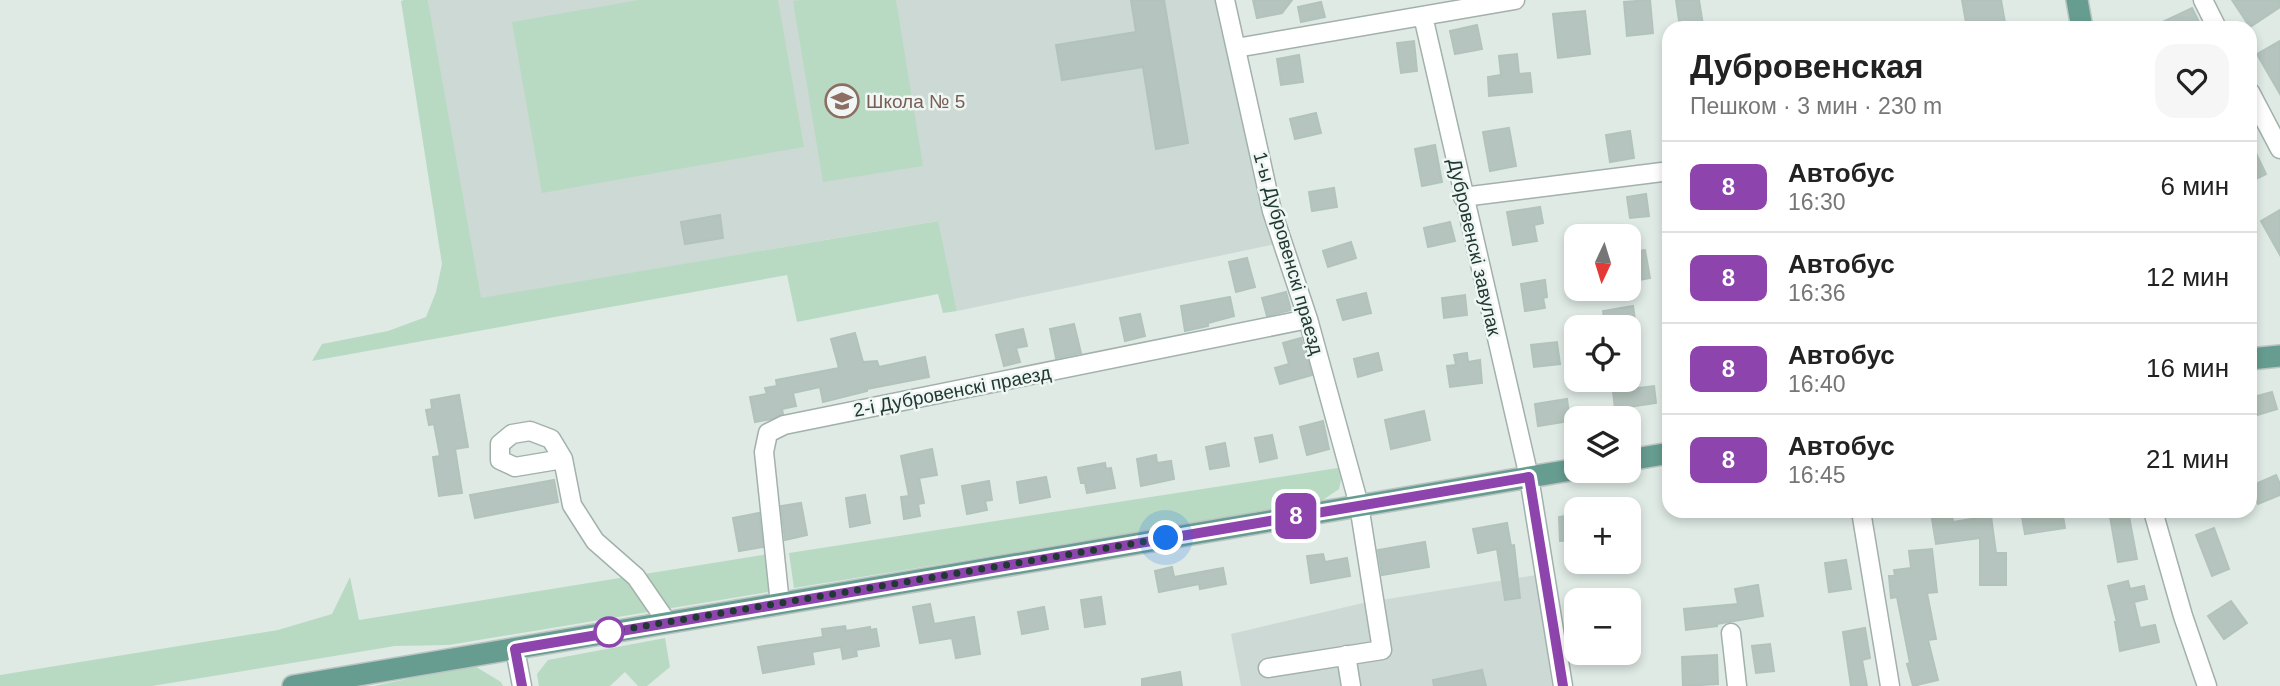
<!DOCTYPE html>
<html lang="ru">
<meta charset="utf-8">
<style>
:root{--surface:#fff;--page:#f6f6f6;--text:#222;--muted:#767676;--line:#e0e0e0}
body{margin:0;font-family:Arial,sans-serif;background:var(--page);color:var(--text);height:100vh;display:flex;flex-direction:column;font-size:26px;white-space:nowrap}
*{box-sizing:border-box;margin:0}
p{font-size:23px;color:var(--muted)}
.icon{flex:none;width:38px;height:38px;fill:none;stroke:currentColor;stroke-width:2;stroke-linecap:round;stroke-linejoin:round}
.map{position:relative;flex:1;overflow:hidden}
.details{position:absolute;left:1662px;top:21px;width:595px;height:497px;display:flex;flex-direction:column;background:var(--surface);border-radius:21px;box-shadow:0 4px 10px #0003}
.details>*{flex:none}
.badge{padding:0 14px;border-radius:10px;font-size:24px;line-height:46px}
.needle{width:46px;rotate:184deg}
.buttons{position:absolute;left:1564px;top:224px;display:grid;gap:14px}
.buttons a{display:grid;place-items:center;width:77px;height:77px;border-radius:14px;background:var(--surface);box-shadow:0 4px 10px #0003;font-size:35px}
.you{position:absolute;width:35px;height:35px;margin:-18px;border:5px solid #fff;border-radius:50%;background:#1a73e8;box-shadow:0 0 0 10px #1a73e833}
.map>.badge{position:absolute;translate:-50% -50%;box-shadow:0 0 0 4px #fff}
.round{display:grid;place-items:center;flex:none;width:74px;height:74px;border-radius:21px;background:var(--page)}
.overview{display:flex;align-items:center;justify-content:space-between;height:119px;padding:0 28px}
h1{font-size:33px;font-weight:700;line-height:52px}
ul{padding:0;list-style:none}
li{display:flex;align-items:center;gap:21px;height:91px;padding:0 28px;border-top:2px solid var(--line)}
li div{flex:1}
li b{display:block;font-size:26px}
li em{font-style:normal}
li .badge{min-width:77px;font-weight:700;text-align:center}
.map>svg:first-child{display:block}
.built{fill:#cdd9d4}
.green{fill:#b9dac2}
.building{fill:#b5c4be;stroke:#b2c3bc;stroke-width:2}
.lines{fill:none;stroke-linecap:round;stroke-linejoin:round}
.minor-casing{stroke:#a2b1ac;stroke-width:21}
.major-casing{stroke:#bcc4c2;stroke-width:24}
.minor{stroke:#fff;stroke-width:18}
.major{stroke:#669d90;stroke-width:21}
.line-casing{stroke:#fff;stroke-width:16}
.line{stroke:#8e44ad;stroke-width:10}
.walk{stroke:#213933;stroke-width:7;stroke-dasharray:0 12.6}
.stop-dot{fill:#fff;stroke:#8e44ad;stroke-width:3.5}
.labels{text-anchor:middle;stroke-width:5;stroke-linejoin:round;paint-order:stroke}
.education-label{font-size:19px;fill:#785e54;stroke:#eff6f3;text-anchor:start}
.street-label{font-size:19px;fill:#213933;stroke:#eff6f3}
</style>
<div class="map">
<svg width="2280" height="686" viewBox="0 0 2280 686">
<rect width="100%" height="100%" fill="#dfeae5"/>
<path class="built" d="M 428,0 L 1216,0 L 1259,201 L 1276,244 L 957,311 L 937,221 L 480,299 Z
M 1536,575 L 1552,686 L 1241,686 L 1231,634 L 1363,603 Z"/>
<path class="green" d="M 404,0 L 428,0 L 481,298 L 938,221 L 957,311 L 943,313 L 938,294 L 797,322 L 787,275 L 312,361 L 322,344 L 388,331 L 426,317 L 436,292 L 442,264 L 401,1 Z
M 639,0 L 778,0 L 804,147 L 542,193 L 512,22 Z
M 800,0 L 896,0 L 923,166 L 823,182 L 793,1 Z
M 1344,467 L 1339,489 L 1320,502 L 794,588 L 789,553 Z
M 768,554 L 768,592 L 449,645 L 395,646 L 152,686 L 0,686 L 0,675 L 278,630 L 332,614 L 350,577 L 359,620 Z
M 665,638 L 670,667 L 647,686 L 638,686 L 625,672 L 610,686 L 539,686 L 537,674 L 548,660 Z
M 473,665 L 501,682 L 503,686 L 374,686 Z"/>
<path class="building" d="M 1131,0 L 1164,0 L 1188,143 L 1156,149 L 1143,67 L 1062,80 L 1056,45 L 1136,32 Z
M 1253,0 L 1292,0 L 1282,13 L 1257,18 Z
M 1650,0 L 1653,33 L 1627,36 L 1624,2 Z
M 1676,0 L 1699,0 L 1703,25 L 1680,28 Z
M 1962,0 L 2001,0 L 2006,28 L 1967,28 Z
M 2232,0 L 2280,0 L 2280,7 L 2250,27 Z
M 1321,2 L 1325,17 L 1301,22 L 1298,7 Z
M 2192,8 L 2202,28 L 2150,28 Z
M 1585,11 L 1590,54 L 1558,58 L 1553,14 Z
M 1477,25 L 1482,49 L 1455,54 L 1450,31 Z
M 1414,41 L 1417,71 L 1401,73 L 1397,43 Z
M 2280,41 L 2280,94 L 2257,54 Z
M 1517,54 L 1519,74 L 1530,73 L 1532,92 L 1489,96 L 1488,77 L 1501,75 L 1499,56 Z
M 1299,55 L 1303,82 L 1281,85 L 1277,59 Z
M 1316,113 L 1321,133 L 1295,139 L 1290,119 Z
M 1509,128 L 1516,166 L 1490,171 L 1483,132 Z
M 1630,131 L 1634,158 L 1610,162 L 1606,135 Z
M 2250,141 L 2266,174 L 2250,182 Z
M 1435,145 L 1442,182 L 1422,186 L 1415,149 Z
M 1334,188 L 1337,207 L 1312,211 L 1309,192 Z
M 1646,194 L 1649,216 L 1630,218 L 1627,197 Z
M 1540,207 L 1543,223 L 1534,225 L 1537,241 L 1513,245 L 1507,212 Z
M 2280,210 L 2280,255 L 2261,221 Z
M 720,215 L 723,238 L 685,244 L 681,222 Z
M 1450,222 L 1455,241 L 1428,247 L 1424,228 Z
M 1351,242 L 1356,258 L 1328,267 L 1323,251 Z
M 1645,250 L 1650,278 L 1629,282 L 1629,252 Z
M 1247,258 L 1255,287 L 1236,292 L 1229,262 Z
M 1545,280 L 1547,297 L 1543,298 L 1545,308 L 1525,311 L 1521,284 Z
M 1286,292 L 1291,310 L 1267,316 L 1262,298 Z
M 1366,293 L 1371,313 L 1343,320 L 1337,300 Z
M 1465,295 L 1467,315 L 1444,318 L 1442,298 Z
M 1230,297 L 1234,316 L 1208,323 L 1208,326 L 1185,331 L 1181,306 Z
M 1633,306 L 1636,327 L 1605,327 L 1603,311 Z
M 1140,314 L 1145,336 L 1125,341 L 1120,318 Z
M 1074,324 L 1081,353 L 1056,358 L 1050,329 Z
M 1023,329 L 1027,346 L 1016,348 L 1020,362 L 1004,366 L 996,335 Z
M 855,333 L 863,362 L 877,361 L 879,367 L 925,357 L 929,377 L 867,389 L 867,391 L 823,402 L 820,387 L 793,393 L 796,406 L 782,409 L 783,414 L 771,419 L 755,422 L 750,397 L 767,394 L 765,388 L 777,386 L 776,380 L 839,368 L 831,339 Z
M 1301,338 L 1312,375 L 1280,384 L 1275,368 L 1289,364 L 1283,343 Z
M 1557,342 L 1560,364 L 1534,367 L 1531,345 Z
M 1378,353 L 1382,370 L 1358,377 L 1354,359 Z
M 1467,353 L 1468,362 L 1480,360 L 1482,383 L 1450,387 L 1447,366 L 1456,365 L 1454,355 Z
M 1654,386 L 1656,403 L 1615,409 L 1613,391 Z
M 2272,392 L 2277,409 L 2254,416 L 2250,398 Z
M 459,395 L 468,447 L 455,449 L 462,493 L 439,496 L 433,457 L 440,456 L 434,424 L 429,425 L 426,410 L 432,409 L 431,400 Z
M 1567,399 L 1570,421 L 1538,426 L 1535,404 Z
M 1424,411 L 1430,440 L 1391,449 L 1385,420 Z
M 1323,421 L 1329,449 L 1307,455 L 1300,427 Z
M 1272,435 L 1277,458 L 1260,462 L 1255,438 Z
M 1225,443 L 1229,466 L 1210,469 L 1206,447 Z
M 932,449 L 937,475 L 919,478 L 924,503 L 918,504 L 920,516 L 904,519 L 901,497 L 909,496 L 901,456 Z
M 1156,455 L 1157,463 L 1171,461 L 1174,479 L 1141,486 L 1137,459 Z
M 1105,463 L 1106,469 L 1111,468 L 1115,488 L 1087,493 L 1085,483 L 1081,483 L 1078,468 Z
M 2276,475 L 2280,484 L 2280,495 L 2258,504 L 2251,486 Z
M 1046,477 L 1050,497 L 1020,503 L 1017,482 Z
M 554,480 L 558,502 L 475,518 L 470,495 Z
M 989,481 L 992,500 L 985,501 L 987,510 L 967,514 L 962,486 Z
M 865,495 L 870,523 L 850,527 L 846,498 Z
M 801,503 L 807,535 L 785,540 L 781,506 Z
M 2062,511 L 2065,528 L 2025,534 L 2022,517 Z
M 2109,511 L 2128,511 L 2137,559 L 2118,562 Z
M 759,513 L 763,547 L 739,551 L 733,518 Z
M 1577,514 L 1577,540 L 1560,541 L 1559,517 Z
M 1952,516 L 1953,522 L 1991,516 L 1996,553 L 2006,553 L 2006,585 L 1980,585 L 1980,538 L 1936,544 L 1932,519 Z
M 1507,523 L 1511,546 L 1514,545 L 1520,598 L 1505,600 L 1497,549 L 1478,553 L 1473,529 Z
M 2214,528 L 2229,569 L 2212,576 L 2196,535 Z
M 1425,542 L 1429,567 L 1382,575 L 1378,550 Z
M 1932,549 L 1937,592 L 1927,593 L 1936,639 L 1928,640 L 1938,680 L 1913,686 L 1907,664 L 1910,663 L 1897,597 L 1891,598 L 1889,576 L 1895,576 L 1894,570 L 1911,568 L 1909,551 Z
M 1323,554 L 1325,562 L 1347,558 L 1350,576 L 1311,583 L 1307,556 Z
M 1846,560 L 1851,589 L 1829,592 L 1825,563 Z
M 1172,567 L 1174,577 L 1223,568 L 1226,584 L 1200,589 L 1199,584 L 1159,592 L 1155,571 Z
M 2128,581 L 2130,589 L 2144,586 L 2147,599 L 2134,602 L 2140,628 L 2155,625 L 2159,642 L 2120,651 L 2115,622 L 2117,622 L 2108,586 Z
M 1758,585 L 1763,616 L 1717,624 L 1717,626 L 1686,630 L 1684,609 L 1738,604 L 1735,589 Z
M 1101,597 L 1105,624 L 1085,627 L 1081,600 Z
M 2231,601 L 2247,623 L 2224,639 L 2208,616 Z
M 930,604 L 934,624 L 974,617 L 980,654 L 956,658 L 952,638 L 920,643 L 913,607 Z
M 1044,607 L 1048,629 L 1022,634 L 1018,612 Z
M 845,626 L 846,631 L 870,627 L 870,630 L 876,629 L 879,646 L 856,650 L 857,656 L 843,659 L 841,647 L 812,652 L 814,664 L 763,673 L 758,647 L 823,637 L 822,629 Z
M 1865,628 L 1870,658 L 1862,660 L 1867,686 L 1851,686 L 1843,632 Z
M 1770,644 L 1774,671 L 1756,673 L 1752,646 Z
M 1717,655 L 1718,684 L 1683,686 L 1682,657 Z
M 1482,670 L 1486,686 L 1434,686 L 1433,680 Z
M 1180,672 L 1182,686 L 1142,686 L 1142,679 Z"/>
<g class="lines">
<defs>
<path id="minor" d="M 1225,0 L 1272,211 L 1308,319 L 1359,505 L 1382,650 L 1268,668
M 2203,0 L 2217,28
M 1423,16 L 1529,477 L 1563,686
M 1236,48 L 1515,0
M 2250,92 L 2280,149
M 1463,197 L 1670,171
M 563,459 L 515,467 L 500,460 L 500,444 L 512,434 L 530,431 L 551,439 L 563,459 L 572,505 L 595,541 L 636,577 L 667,622
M 1861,511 L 1890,686
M 2153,511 L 2183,616 L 2207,686
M 780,604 L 764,452 L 768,433 L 784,425 L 1308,319
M 1731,633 L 1737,686
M 515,649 L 522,686
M 1346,655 L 1351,686"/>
<path id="major" d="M 2077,0 L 2082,28
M 2250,359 L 2280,356
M 1629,460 L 1670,453
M 293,686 L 1577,469"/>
</defs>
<use href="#minor" class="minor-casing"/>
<use href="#major" class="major-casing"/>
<use href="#minor" class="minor"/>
<use href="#major" class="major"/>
</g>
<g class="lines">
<defs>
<path id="line" d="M 522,686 L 515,649 L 1529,477 L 1563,686"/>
</defs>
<use href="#line" class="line-casing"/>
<use href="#line" class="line"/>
<path class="walk" d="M 609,632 L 1166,538"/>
</g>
<defs>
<symbol id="school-ring" viewBox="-11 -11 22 22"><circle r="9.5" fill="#eff6f3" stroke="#8d6e63" stroke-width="1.5"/><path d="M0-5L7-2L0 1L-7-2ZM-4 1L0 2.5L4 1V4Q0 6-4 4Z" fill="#8d6e63"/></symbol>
</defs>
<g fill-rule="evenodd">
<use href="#school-ring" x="823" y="82" width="38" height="38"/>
</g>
<circle class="stop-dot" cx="609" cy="632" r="14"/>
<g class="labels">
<g class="education-label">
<text x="866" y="108">Школа № 5</text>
</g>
<g class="street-label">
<text transform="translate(1475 247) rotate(77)" y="7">Дубровенскі завулак</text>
<text transform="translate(1289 253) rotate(74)" y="7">1-ы Дубровенскі праезд</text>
<text transform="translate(952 391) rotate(-11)" y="7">2-і Дубровенскі праезд</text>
</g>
</g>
</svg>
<div class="buttons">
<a><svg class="needle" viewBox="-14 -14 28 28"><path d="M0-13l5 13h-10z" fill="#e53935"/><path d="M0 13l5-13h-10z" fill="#767676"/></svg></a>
<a><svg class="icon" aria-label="locate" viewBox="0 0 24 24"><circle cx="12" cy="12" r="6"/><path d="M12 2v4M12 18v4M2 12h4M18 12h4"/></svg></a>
<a><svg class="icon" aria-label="layers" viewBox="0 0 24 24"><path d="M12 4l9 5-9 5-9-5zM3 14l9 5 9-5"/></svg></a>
<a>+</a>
<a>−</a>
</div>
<div class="you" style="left:1166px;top:538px"></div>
<b class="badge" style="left:1296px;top:516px;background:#8e44ad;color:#fff">8</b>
<section class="details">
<div class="overview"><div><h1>Дубровенская</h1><p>Пешком · 3 мин · 230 m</p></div><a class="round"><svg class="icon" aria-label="heart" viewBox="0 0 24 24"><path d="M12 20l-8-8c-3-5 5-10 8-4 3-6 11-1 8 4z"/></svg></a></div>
<ul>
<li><span class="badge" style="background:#8e44ad;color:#fff">8</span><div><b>Автобус</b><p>16:30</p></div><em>6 мин</em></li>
<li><span class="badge" style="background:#8e44ad;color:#fff">8</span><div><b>Автобус</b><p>16:36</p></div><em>12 мин</em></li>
<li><span class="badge" style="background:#8e44ad;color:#fff">8</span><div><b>Автобус</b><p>16:40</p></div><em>16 мин</em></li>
<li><span class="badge" style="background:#8e44ad;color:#fff">8</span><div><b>Автобус</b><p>16:45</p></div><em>21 мин</em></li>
</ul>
</section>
</div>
